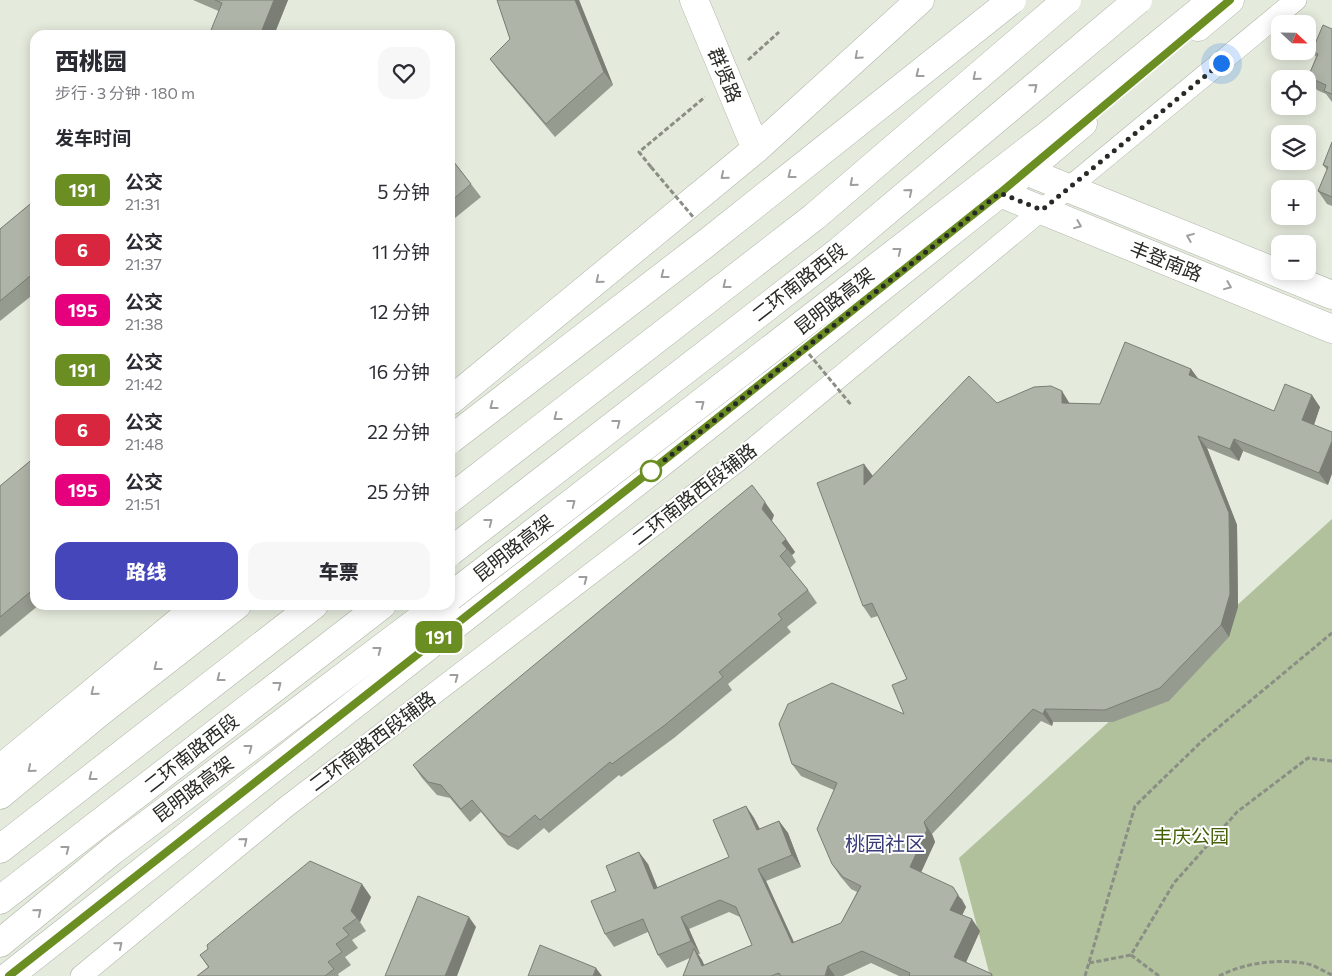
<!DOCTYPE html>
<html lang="zh">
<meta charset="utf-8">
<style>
:root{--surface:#fff;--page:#f7f7f7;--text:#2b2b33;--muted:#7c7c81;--accent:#4646bb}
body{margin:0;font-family:Commissioner,"Noto Sans SC",sans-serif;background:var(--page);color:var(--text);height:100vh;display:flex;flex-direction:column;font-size:19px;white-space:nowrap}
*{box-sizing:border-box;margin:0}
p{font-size:16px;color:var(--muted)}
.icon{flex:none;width:28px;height:28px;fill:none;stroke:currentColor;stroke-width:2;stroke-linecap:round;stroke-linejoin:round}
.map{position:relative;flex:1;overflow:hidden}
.side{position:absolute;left:30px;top:30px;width:425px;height:580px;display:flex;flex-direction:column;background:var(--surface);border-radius:15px;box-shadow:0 2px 12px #0003}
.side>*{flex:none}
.badge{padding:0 10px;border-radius:8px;font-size:18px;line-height:32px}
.needle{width:32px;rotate:112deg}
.tools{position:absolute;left:1271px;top:15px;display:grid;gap:10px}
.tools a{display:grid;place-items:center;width:45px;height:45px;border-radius:10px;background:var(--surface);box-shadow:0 2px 12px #0003;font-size:25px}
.you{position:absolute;width:25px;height:25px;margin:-12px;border:4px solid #fff;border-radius:50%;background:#1a73e8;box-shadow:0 0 0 8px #1a73e833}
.map>.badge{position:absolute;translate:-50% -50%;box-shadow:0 0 0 2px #fff}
h2{padding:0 25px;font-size:19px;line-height:45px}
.round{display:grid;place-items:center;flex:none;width:52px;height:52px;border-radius:15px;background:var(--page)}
.summary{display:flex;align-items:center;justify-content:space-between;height:85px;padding:0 25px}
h1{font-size:24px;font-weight:800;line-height:38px}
.primary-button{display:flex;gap:10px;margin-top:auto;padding:10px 25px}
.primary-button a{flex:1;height:58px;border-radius:15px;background:var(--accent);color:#fff;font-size:20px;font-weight:800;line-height:58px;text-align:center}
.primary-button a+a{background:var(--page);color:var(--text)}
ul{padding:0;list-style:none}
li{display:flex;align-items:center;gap:15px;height:60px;padding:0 25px}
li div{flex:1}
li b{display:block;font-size:19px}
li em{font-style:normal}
li .badge{min-width:55px;font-weight:700;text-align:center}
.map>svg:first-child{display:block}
.green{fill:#b1c19c}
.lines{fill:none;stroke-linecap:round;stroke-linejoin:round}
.street-casing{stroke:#afb5a8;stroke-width:22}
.secondary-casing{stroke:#afb5a8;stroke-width:29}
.highway-casing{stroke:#afb5a8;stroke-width:29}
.path{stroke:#8a8e85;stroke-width:3;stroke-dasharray:5 2.5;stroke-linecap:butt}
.street{stroke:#fff;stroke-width:21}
.secondary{stroke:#fff;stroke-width:28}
.highway{stroke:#fff;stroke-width:28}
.highway-bridge-casing{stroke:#afb5a8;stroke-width:29;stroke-linecap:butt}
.path-bridge{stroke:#8a8e85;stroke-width:3;stroke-dasharray:5 2.5;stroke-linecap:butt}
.highway-bridge{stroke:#fff;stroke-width:28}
.wall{fill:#969b90;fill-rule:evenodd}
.shaded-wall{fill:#7a7e75}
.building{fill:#aeb4a7;stroke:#7a7e75}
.oneway{stroke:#9e9f9d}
.line-casing{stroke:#fff;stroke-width:11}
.line{stroke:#6b8e23;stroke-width:8}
.walk{stroke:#282a25;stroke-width:5;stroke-dasharray:0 9}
.stop-dot{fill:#fff;stroke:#6b8e23;stroke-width:2.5}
.labels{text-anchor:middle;stroke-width:4;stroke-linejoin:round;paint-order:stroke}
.street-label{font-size:19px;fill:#282a25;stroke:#fff}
.park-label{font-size:19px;fill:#45600b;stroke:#fff}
.neighbourhood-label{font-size:20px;fill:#393e7a;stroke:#fff}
</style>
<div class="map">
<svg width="1332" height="976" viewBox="0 0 1332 976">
<rect width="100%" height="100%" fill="#e4eadc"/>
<path class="green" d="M 1332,519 L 1332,976 L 990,976 L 959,858 Z"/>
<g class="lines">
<defs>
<path id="street" d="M 81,976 L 286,807 L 738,461 L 1296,0"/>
<path id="secondary" d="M 694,0 L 756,149
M 1198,27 L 1230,0
M 1026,171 L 1332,295
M 1000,193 L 1332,329
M 450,401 L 756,149 L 920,0
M 0,769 L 199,605
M 9,976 L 652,470 L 1000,193 L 1083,123"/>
<path id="highway" d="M 0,795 L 100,712 L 237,605
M 0,849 L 314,605
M 0,900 L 382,605
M 0,943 L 112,851 L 439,605"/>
</defs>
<use href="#street" class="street-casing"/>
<use href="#secondary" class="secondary-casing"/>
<use href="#highway" class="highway-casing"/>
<path class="path" d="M 748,60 L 779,32
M 651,167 L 639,152 L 705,97
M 1131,955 L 1159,976
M 1089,963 L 1131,955 L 1174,883 L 1237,812 L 1308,758 L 1332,761
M 1085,976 L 1135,806 L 1202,741 L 1332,633
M 1219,976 C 1244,963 1276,959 1303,963 C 1313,964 1323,971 1332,975"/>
<use href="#street" class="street"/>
<use href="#secondary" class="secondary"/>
<use href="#highway" class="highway"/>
<defs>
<path id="highway-bridge" d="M 450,440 L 709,241 L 1012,0
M 450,499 L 814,217 L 1067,0
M 450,552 L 838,252 L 1138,0
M 450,597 L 1049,134 L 1213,0"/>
</defs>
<use href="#highway-bridge" class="highway-bridge-casing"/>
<path class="path-bridge" d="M 651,167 L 694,218
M 809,354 L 852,406"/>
<use href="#highway-bridge" class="highway-bridge"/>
</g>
<path class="wall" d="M 193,0 L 288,0 L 274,35 Z
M 497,0 L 579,0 L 613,85 L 555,137 L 499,71 L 490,59 L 510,39 Z
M 1332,29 L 1332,102 L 1326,94 L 1317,90 L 1308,77 L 1316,57 L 1312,51 Z
M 1332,142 L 1332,206 L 1327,204 L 1318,191 L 1327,170 L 1323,165 Z
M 450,157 L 471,184 L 481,197 L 450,222 Z
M 35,200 L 35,293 L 0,321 L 0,229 Z
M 1191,369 L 1198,379 L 1274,411 L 1320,407 L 1314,425 L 1328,485 L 1243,451 L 1239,461 L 1207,448 L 1237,525 L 1238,607 L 1229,637 L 1169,701 L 1113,722 L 1053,722 L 1052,726 L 1041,721 L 932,834 L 935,842 L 921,872 L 962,899 L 966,907 L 962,915 L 980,931 L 966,962 L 994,976 L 899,976 L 871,963 L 843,976 L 683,976 L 690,958 L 667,968 L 658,955 L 648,932 L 614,947 L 605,934 L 616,891 L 648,864 L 657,888 L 729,857 L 746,806 L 754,818 L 760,829 L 779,821 L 788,833 L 801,867 L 766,881 L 794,942 L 841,923 L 857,892 L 851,889 L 840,876 L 832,864 L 834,790 L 801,776 L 792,764 L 904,714 L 907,679 L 878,616 L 871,618 L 863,606 L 873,476 L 997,403 L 1070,403 L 1100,404 ZM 729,912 L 740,917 L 752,945 L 704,965 L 702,960 L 698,954 L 700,954 L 689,929 Z
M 35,457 L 35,605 L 39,605 L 0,637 L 0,486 Z
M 774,515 L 772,521 L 795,552 L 792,555 L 796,562 L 790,568 L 808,590 L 817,603 L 787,627 L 791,632 L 728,684 L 732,690 L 674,738 L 621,777 L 619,775 L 549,833 L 544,828 L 518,850 L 508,845 L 481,812 L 470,822 L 450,798 L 437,795 L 422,778 L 413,765 Z
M 371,897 L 360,922 L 366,931 L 352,940 L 358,948 L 345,957 L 351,965 L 338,974 L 339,976 L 197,976 L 208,967 L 200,955 Z"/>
<path class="shaded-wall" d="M 274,0 L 288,0 L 274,35 L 260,35 Z
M 575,0 L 579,0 L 613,85 L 604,72 Z
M 1191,369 L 1200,381 L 1189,375 Z
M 1062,391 L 1070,404 L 1062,403 Z
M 1312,395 L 1320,407 L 1311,433 L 1302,420 Z
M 1198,436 L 1207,448 L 1237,525 L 1238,607 L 1229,637 L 1221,625 Z
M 1234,439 L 1243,451 L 1239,461 L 1230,449 Z
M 1332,441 L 1332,474 L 1328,485 L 1319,473 Z
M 864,464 L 873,476 L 864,485 Z
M 765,502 L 774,515 L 771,522 L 762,509 Z
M 786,539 L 795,552 L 792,555 L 782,543 Z
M 1045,709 L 1053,722 L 1052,726 L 1043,714 Z
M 746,806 L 754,818 L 766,842 L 757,830 Z
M 779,821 L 788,833 L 801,867 L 792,855 Z
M 924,822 L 932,834 L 935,842 L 918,879 L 910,867 Z
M 639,852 L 648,864 L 663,901 L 654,889 Z
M 758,869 L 766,881 L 800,956 L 792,943 Z
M 362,884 L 371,897 L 360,922 L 351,911 Z
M 953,887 L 966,907 L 959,922 L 950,910 Z
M 469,917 L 476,927 L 457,976 L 445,976 Z
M 681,917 L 689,929 L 700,954 L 691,941 Z
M 972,919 L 980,931 L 963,969 L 954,957 Z
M 694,948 L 702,960 L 709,976 L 702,966 Z
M 828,966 L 835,976 L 825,976 Z
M 596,968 L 602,976 L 593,976 Z"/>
<path class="building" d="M 215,0 L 274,0 L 260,35 L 209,35 L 222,3 Z
M 497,0 L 575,0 L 604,72 L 546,124 L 490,59 L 510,39 Z
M 1323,25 L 1332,29 L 1332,94 L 1324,91 L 1326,85 L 1308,77 L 1318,54 L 1312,51 Z
M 146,31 L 155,35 L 145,35 Z
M 1332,142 L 1332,197 L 1318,191 L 1328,167 L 1323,165 Z
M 450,157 L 471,184 L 450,202 Z
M 35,200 L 35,272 L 0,301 L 0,229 Z
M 1125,342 L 1191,369 L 1189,375 L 1274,411 L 1285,384 L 1312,395 L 1302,420 L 1332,432 L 1332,441 L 1319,473 L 1234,439 L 1230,449 L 1198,436 L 1229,513 L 1230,594 L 1221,625 L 1160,688 L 1105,710 L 1045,709 L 1043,714 L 1033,709 L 924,822 L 927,830 L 910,867 L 953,887 L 958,895 L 950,910 L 972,919 L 954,957 L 992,974 L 991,976 L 909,976 L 910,973 L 862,951 L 828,966 L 825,976 L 781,976 L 779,973 L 771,976 L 683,976 L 694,948 L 702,966 L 752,945 L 736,907 L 720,900 L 681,917 L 691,941 L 658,955 L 643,919 L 605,934 L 591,901 L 616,891 L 606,866 L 639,852 L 654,889 L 729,857 L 713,820 L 746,806 L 757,830 L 779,821 L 792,855 L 758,869 L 792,943 L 841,923 L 861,886 L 843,877 L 832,864 L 817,829 L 837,783 L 792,764 L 779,724 L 788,704 L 832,683 L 904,714 L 892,685 L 907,679 L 872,603 L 863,606 L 817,483 L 864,464 L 864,485 L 969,376 L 997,403 L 1034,387 L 1051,386 L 1062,391 L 1062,403 L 1100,404 Z
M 35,457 L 35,588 L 0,617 L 0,486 Z
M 752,485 L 765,502 L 762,509 L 786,539 L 782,543 L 787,549 L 780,556 L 808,590 L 778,614 L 782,619 L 719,672 L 723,677 L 665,725 L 612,764 L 610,762 L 540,820 L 535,815 L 509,837 L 499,832 L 472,800 L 461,809 L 441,785 L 428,782 L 413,765 Z
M 310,861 L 362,884 L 351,911 L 357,918 L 343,928 L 349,935 L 336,944 L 342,952 L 328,962 L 334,969 L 325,976 L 197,976 L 209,967 L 200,955 L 208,949 L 207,945 Z
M 418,896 L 469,917 L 445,976 L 385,976 Z
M 540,945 L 596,968 L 593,976 L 528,976 Z"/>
<defs><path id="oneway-chevron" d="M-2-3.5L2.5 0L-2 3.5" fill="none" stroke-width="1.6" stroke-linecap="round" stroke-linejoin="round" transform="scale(1.25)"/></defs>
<g class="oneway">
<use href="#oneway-chevron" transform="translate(858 56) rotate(138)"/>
<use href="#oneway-chevron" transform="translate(919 74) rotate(142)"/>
<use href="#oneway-chevron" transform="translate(976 77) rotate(139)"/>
<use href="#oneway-chevron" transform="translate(1034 87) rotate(-40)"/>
<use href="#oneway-chevron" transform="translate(791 175) rotate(142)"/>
<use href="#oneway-chevron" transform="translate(724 176) rotate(140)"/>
<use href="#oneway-chevron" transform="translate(853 183) rotate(139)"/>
<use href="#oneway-chevron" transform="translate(909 192) rotate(-40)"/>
<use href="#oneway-chevron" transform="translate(1078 225) rotate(22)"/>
<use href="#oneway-chevron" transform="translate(1190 237) rotate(-158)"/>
<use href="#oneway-chevron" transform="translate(898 251) rotate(-38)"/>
<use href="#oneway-chevron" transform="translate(664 275) rotate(142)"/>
<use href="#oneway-chevron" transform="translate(599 280) rotate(140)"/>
<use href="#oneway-chevron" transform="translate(726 285) rotate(142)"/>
<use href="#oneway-chevron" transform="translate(1228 286) rotate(22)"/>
<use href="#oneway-chevron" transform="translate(701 404) rotate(-38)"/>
<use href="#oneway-chevron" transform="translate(493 406) rotate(142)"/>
<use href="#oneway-chevron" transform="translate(557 417) rotate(142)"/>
<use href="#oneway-chevron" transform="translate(617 423) rotate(-38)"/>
<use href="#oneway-chevron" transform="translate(572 503) rotate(-38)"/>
<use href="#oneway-chevron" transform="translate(489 522) rotate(-38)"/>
<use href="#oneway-chevron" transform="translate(584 579) rotate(-37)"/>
<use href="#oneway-chevron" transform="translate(378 650) rotate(-37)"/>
<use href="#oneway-chevron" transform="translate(157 667) rotate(142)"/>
<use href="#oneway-chevron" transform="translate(455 677) rotate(-37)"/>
<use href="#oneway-chevron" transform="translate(220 678) rotate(142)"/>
<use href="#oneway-chevron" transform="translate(278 685) rotate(-38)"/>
<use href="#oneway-chevron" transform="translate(94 692) rotate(141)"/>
<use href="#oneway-chevron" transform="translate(249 748) rotate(-37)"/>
<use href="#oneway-chevron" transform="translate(31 769) rotate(140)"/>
<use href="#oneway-chevron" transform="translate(92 777) rotate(142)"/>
<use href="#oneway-chevron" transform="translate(244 841) rotate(-40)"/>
<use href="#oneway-chevron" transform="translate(66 849) rotate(-38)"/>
<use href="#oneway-chevron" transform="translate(38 912) rotate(-40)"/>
<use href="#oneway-chevron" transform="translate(119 945) rotate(-40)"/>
</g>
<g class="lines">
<defs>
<path id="line" d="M 9,976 L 667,458 L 1000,193 L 1230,0"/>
</defs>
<use href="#line" class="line-casing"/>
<use href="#line" class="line"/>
<path class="walk" d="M 651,471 L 1000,193 L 1042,210 L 1221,63"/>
</g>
<circle class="stop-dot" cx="651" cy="471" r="10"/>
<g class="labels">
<g class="street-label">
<text transform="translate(725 75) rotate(68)" y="7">群贤路</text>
<text transform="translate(1166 261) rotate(22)" y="7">丰登南路</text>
<text transform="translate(799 282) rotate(-38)" y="7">二环南路西段</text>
<text transform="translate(834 301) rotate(-38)" y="7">昆明路高架</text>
<text transform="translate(694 494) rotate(-38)" y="7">二环南路西段辅路</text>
<text transform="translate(513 548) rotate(-38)" y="7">昆明路高架</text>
<text transform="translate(372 741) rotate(-37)" y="7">二环南路西段辅路</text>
<text transform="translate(191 753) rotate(-38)" y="7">二环南路西段</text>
<text transform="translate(193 789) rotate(-37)" y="7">昆明路高架</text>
</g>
<g class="park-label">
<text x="1191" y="843">丰庆公园</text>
</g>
<g class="neighbourhood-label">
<text x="885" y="851">桃园社区</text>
</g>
</g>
</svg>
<div class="tools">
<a><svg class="needle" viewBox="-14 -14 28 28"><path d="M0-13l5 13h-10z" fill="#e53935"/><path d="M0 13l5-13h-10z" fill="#7c7c81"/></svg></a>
<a><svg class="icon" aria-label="locate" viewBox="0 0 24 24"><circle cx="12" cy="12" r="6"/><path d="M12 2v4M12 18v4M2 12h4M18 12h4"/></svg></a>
<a><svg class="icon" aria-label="layers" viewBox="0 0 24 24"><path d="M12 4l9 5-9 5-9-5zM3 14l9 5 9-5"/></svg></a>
<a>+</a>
<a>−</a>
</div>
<div class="you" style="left:1221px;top:63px"></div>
<b class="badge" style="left:439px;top:637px;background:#6b8e23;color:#fff">191</b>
<section class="side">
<div class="summary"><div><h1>西桃园</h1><p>步行 · 3 分钟 · 180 m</p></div><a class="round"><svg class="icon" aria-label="heart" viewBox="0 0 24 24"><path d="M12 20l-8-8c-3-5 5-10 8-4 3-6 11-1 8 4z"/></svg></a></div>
<h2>发车时间</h2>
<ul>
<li><span class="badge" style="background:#6b8e23;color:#fff">191</span><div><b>公交</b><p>21:31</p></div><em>5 分钟</em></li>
<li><span class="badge" style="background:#d7263d;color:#fff">6</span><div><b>公交</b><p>21:37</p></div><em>11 分钟</em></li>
<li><span class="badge" style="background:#e6007e;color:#fff">195</span><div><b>公交</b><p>21:38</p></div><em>12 分钟</em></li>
<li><span class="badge" style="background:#6b8e23;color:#fff">191</span><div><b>公交</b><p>21:42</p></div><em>16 分钟</em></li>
<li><span class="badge" style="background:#d7263d;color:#fff">6</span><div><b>公交</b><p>21:48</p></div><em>22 分钟</em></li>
<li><span class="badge" style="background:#e6007e;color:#fff">195</span><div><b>公交</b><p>21:51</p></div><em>25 分钟</em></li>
</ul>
<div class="primary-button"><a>路线</a><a>车票</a></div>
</section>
</div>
